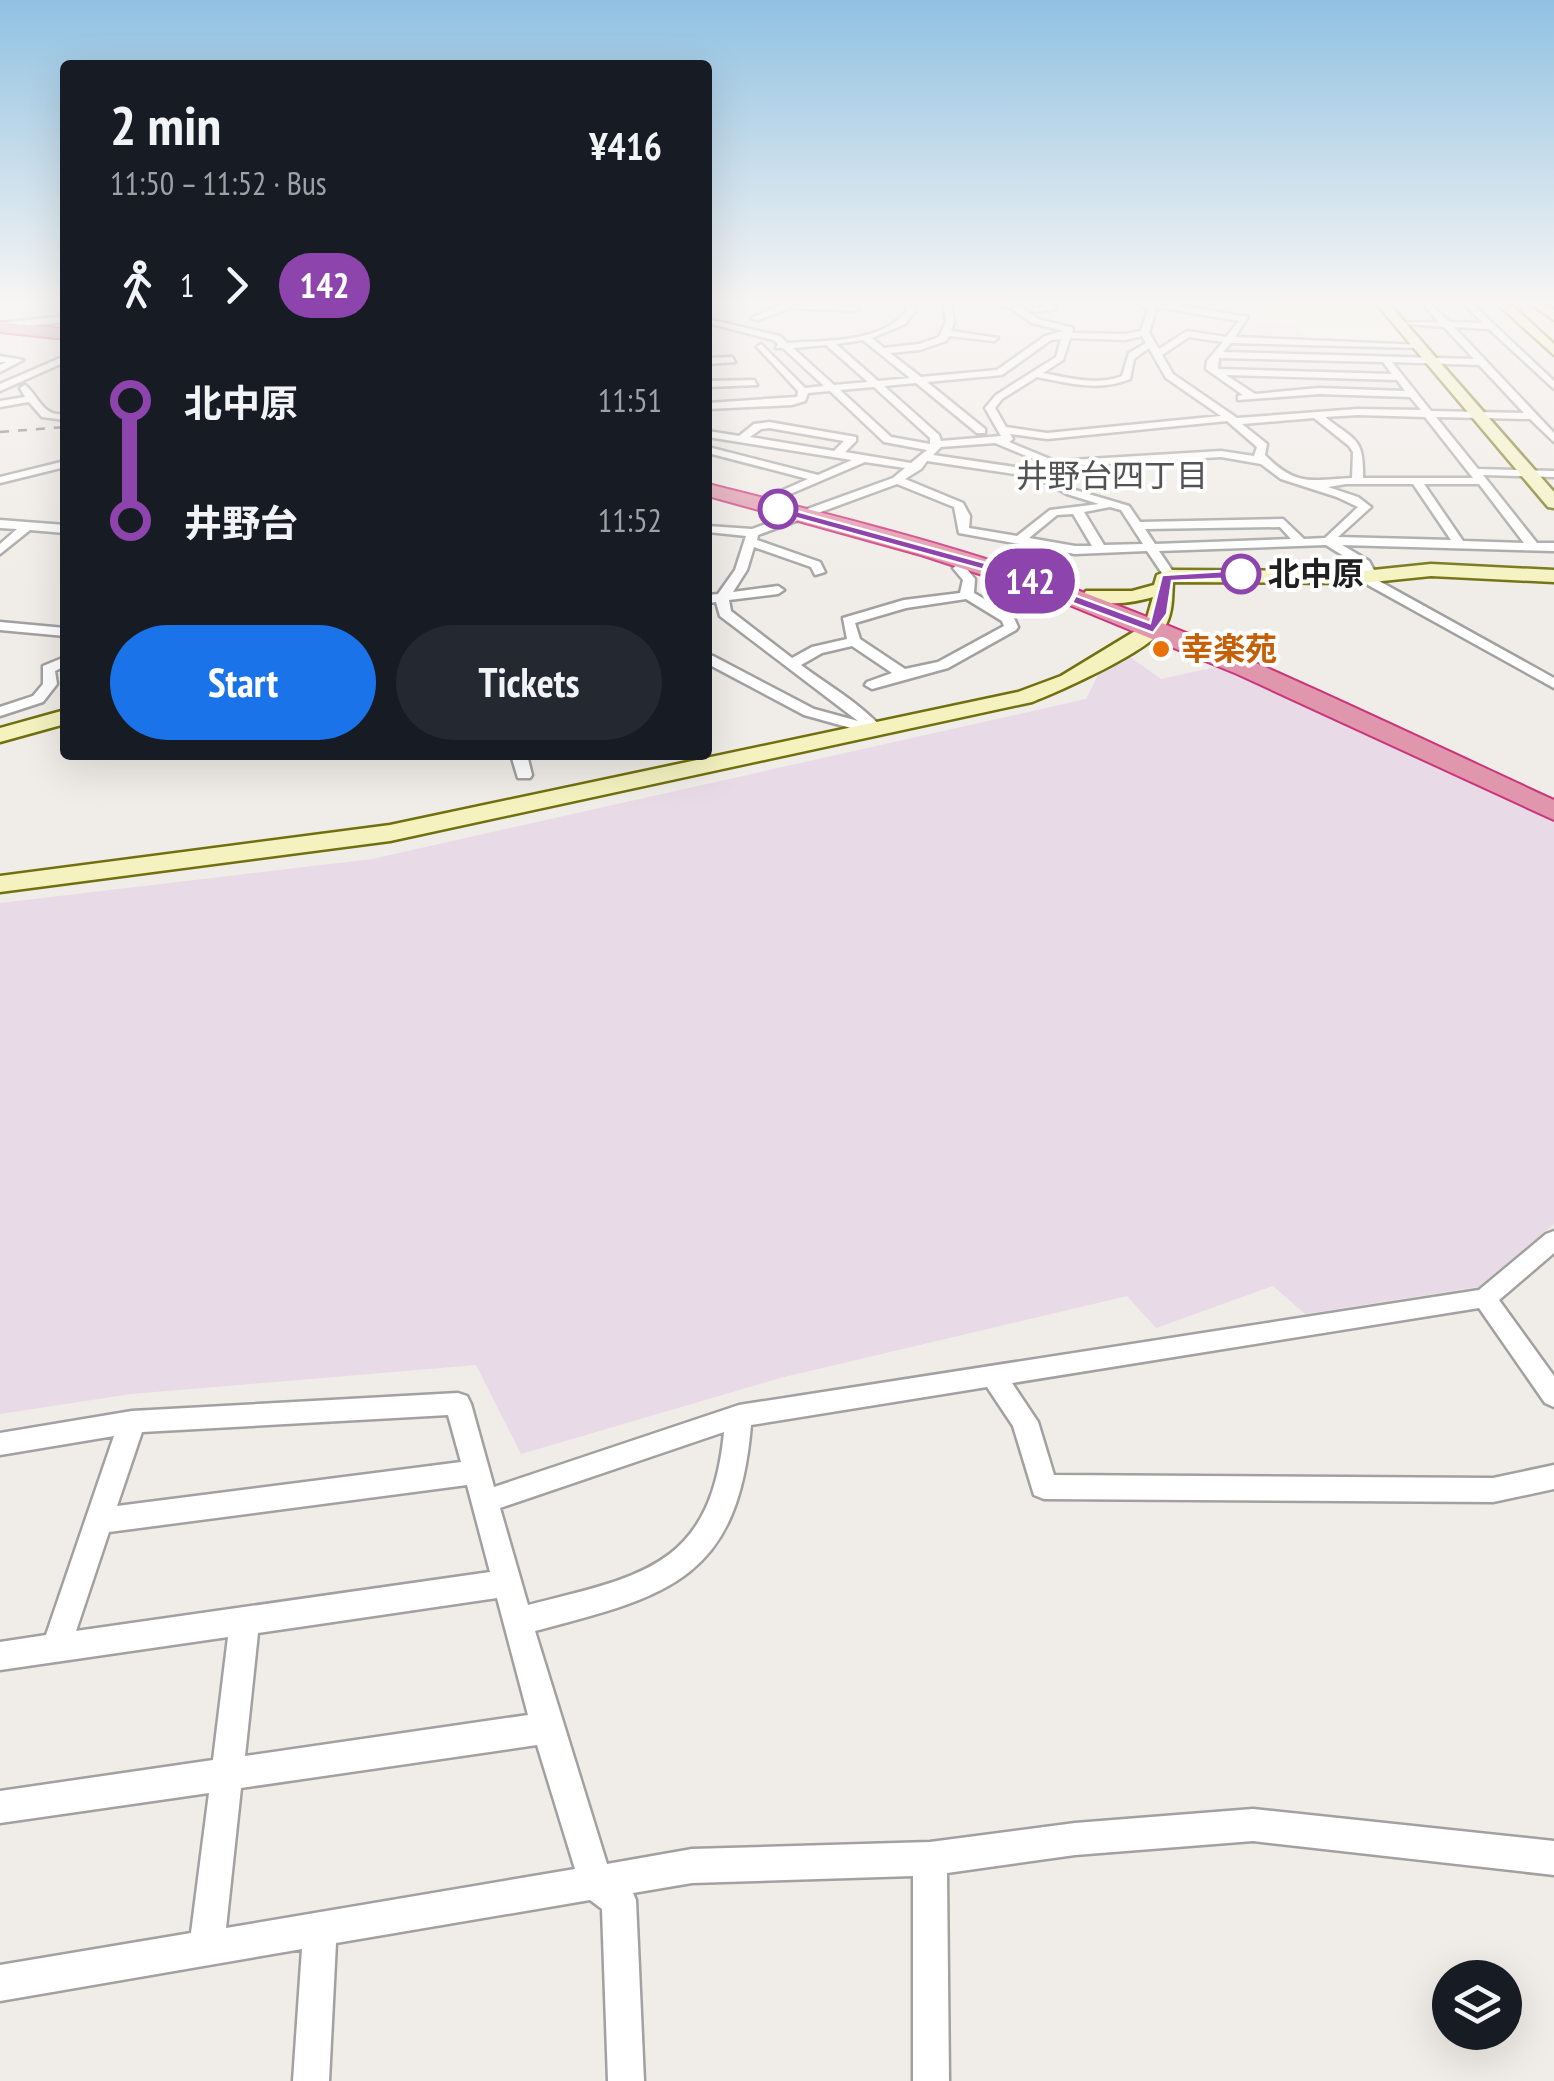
<!DOCTYPE html>
<meta charset="utf-8">
<style>
:root{--surface:#171b24;--page:#242831;--text:#f1f3f6;--muted:#9ea1a6;--accent:#1a73e8}
body{margin:0;font-family:"PT Sans Narrow","Noto Sans JP",sans-serif;background:var(--page);color:var(--text);height:100vh;display:flex;flex-direction:column;font-size:38px;white-space:nowrap}
*{box-sizing:border-box;margin:0}
p{font-size:32px;color:var(--muted)}
.icon{flex:none;width:55px;height:55px;fill:none;stroke:currentColor;stroke-width:2;stroke-linecap:round;stroke-linejoin:round}
.map{position:relative;flex:1;overflow:hidden}
.side{position:absolute;left:60px;top:60px;width:652px;height:700px;display:flex;flex-direction:column;background:var(--surface);border-radius:10px;box-shadow:0 10px 40px #0002}
.side>*{flex:none}
.badge{padding:0 20px;border-radius:32px;font-size:35px;line-height:65px}
.buttons{position:absolute;left:1432px;top:1960px;display:grid;gap:20px}
.buttons a{display:grid;place-items:center;width:90px;height:90px;border-radius:50%;background:var(--surface);box-shadow:0 10px 40px #0002;font-size:50px}
.map>.badge{position:absolute;translate:-50% -50%;box-shadow:0 0 0 5px #fff}
.legs{display:flex;align-items:center;gap:15px;height:110px;padding:0 50px;font-size:32px}
.legs p{margin-inline-start:auto}
.overview{display:flex;align-items:center;justify-content:space-between;height:170px;padding:0 50px}
h1{font-size:55px;font-weight:700;line-height:75px}
.cta{display:flex;gap:20px;margin-top:auto;padding:20px 50px}
.cta a{flex:1;height:115px;border-radius:60px;background:var(--accent);color:#fff;font-size:40px;font-weight:700;line-height:115px;text-align:center}
.cta a+a{background:var(--page);color:var(--text)}
ul{padding:0 50px;list-style:none}
li{display:flex;align-items:center;gap:35px;height:120px;font-size:38px}
li i{display:grid;place-items:center;width:15px;height:100%;margin:0 12px;background:currentColor}
li i::after{content:'';width:25px;height:25px;margin:-12px;border:8px solid;border-radius:50%;background:var(--surface)}
li p{margin-inline-start:auto}
li:first-child i{background:linear-gradient(#0000 50%,currentColor 0)}
li:last-child i{background:linear-gradient(currentColor 50%,#0000 0)}
.map>svg:first-child{display:block}
.industrial{fill:#e8dae7}
.education{fill:#fdfae4}
.lines{fill:none;stroke-linecap:round;stroke-linejoin:round}
.street-casing{stroke:#a1a1a1;stroke-width:5}
.secondary-casing{stroke:#70700e;stroke-width:5}
.highway-casing{stroke:#cd357a;stroke-width:4}
.street{fill:#fff;fill-rule:evenodd}
.secondary{fill:#f5f2c0;fill-rule:evenodd}
.highway{fill:#e096ac;fill-rule:evenodd}
.rail{stroke:#6e6e6e;stroke-width:2.5;stroke-dasharray:9 9;stroke-linecap:butt}
.line-1{fill:#8e44ad;stroke:#fff;stroke-width:2.5}
.stop-1-dot{fill:#fff;stroke:#8e44ad;stroke-width:5}
.food-dot{fill:#e8710a;stroke:#fff;stroke-width:4}
.labels{text-anchor:middle;stroke-width:8;stroke-linejoin:round;paint-order:stroke}
.far-neighbourhood-label{font-size:32px;fill:#535353;stroke:#fff}
.far-stop-label{font-size:32px;font-weight:bold;fill:#202020;stroke:#fff;text-anchor:start}
.far-food-label{font-size:32px;font-weight:bold;fill:#c56008;stroke:#fff;text-anchor:start}
</style>
<div class="map">
<svg width="1554" height="2081" viewBox="0 0 1554 2081">
<rect width="100%" height="100%" fill="#f0ece7"/>
<path class="industrial" d="M 1126,654 L 1161,679 L 1220,666 L 1554,820 L 1554,1224 L 1478,1287 L 1305,1314 L 1273,1286 L 1156,1328 L 1127,1296 L 780,1378 L 521,1454 L 476,1365 L 131,1394 L 0,1414 L 0,903 L 372,859 L 1086,699 L 1099,673 Z"/>
<path class="education" d="M 1250,302 L 1381,302 L 1418,345 L 1307,342 L 1296,326 L 1224,316 L 1248,313 Z"/>
<g class="lines">
<defs>
<path id="street" d="M 787,302 L 855,307 L 859,309 L 855,311 L 790,308 L 758,320 L 751,318 Z
M 906,302 L 914,302 L 915,311 L 905,324 L 872,338 L 884,348 L 919,344 L 939,337 L 946,322 L 943,302 L 951,302 L 954,322 L 951,331 L 998,338 L 994,341 L 949,336 L 946,341 L 920,350 L 890,353 L 921,377 L 997,370 L 1045,336 L 1064,331 L 1032,323 L 1010,308 L 989,302 L 1016,304 L 1038,319 L 1073,328 L 1072,333 L 1125,334 L 1141,331 L 1148,310 L 1136,302 L 1158,302 L 1248,317 L 1235,337 L 1422,345 L 1418,348 L 1231,343 L 1223,352 L 1474,359 L 1444,327 L 1395,323 L 1439,322 L 1421,302 L 1429,302 L 1449,322 L 1483,323 L 1462,302 L 1470,302 L 1554,381 L 1554,389 L 1489,329 L 1454,327 L 1554,433 L 1554,442 L 1530,419 L 1436,417 L 1478,469 L 1554,471 L 1554,477 L 1483,475 L 1537,543 L 1554,543 L 1554,551 L 1342,545 L 1369,561 L 1374,570 L 1370,576 L 1554,678 L 1554,688 L 1359,580 L 1360,566 L 1326,545 L 1159,551 L 1176,576 L 1170,580 L 1166,579 L 1147,551 L 1075,554 L 959,533 L 954,507 L 897,484 L 758,535 L 757,540 L 820,562 L 825,572 L 815,575 L 811,567 L 754,547 L 747,570 L 733,592 L 778,586 L 784,590 L 778,594 L 729,600 L 731,611 L 792,658 L 812,647 L 847,639 L 843,618 L 904,600 L 960,593 L 963,580 L 953,568 L 967,558 L 973,562 L 966,568 L 975,579 L 974,593 L 1013,616 L 1018,627 L 1016,630 L 948,668 L 872,689 L 865,685 L 867,682 L 892,673 L 852,646 L 822,653 L 801,665 C 829,686 860,703 884,730 L 876,735 L 804,715 L 708,664 L 708,655 L 713,656 L 814,709 L 858,721 L 720,616 L 716,602 L 708,603 L 708,595 L 718,594 L 735,570 L 746,536 L 708,532 L 708,526 L 752,529 L 893,478 L 905,468 L 865,462 L 769,503 L 763,500 L 765,498 L 808,479 L 708,453 L 708,447 L 818,475 L 852,460 L 708,437 L 708,431 L 739,436 L 754,424 L 769,422 L 856,437 L 856,441 L 845,452 L 911,463 L 927,450 L 884,442 L 830,391 L 808,393 L 805,401 L 792,405 L 708,409 L 708,403 L 797,397 L 798,391 L 757,347 L 761,344 L 805,388 L 824,386 L 783,348 L 776,348 L 778,344 L 774,340 L 708,323 L 708,319 L 780,336 L 787,343 C 826,340 879,344 907,311 ZM 1152,306 L 1239,321 L 1226,337 L 1187,331 L 1159,349 L 1149,333 L 1156,309 ZM 1142,336 L 1146,343 L 1129,353 L 1122,376 C 1097,386 1069,378 1043,373 L 1063,360 L 1070,338 L 1125,340 ZM 1189,337 L 1223,342 L 1207,361 L 1206,369 L 1243,395 L 1238,396 L 1238,400 L 1319,394 L 1410,397 L 1421,410 L 1358,409 L 1237,418 L 1173,374 L 1162,355 ZM 1061,339 L 1056,357 L 996,395 L 985,408 L 1001,436 L 941,441 L 939,435 L 884,386 L 916,383 L 977,433 L 985,433 L 985,429 L 927,382 L 1002,375 L 1051,340 ZM 863,340 L 910,378 L 878,381 L 836,344 ZM 826,345 L 868,382 L 834,385 L 793,348 ZM 1149,348 L 1166,378 L 1221,416 L 1047,433 L 1006,427 L 995,408 L 1002,399 L 1037,377 C 1069,383 1099,392 1130,379 L 1134,359 ZM 1219,358 L 1383,362 L 1392,374 L 1218,369 ZM 1392,362 L 1479,365 L 1524,413 L 1431,411 ZM 1226,375 L 1397,380 L 1405,391 L 1319,388 L 1255,394 ZM 874,387 L 930,438 L 930,444 L 891,437 L 840,390 ZM 1358,415 L 1425,417 L 1473,478 L 1363,478 C 1364,437 1355,441 1325,417 ZM 1314,418 L 1349,446 L 1353,452 L 1352,478 C 1312,480 1296,487 1265,455 L 1267,444 L 1242,424 ZM 1227,421 L 1257,447 L 1254,456 L 1221,451 L 1055,461 L 1009,442 L 1013,439 L 1010,434 L 1047,439 ZM 769,428 L 844,441 L 834,451 L 750,437 L 761,429 ZM 995,443 L 1046,464 L 1036,470 L 933,455 L 941,447 ZM 1221,457 L 1261,464 L 1281,479 L 1337,497 L 1358,507 L 1325,538 L 1304,539 L 1283,519 L 1140,522 L 1129,506 L 1075,490 L 1046,474 L 1057,467 ZM 927,461 L 1035,477 L 1067,494 L 1099,504 L 1050,510 L 1017,536 L 969,528 L 970,516 L 963,503 L 905,479 L 921,469 ZM 1346,484 L 1413,484 L 1451,540 L 1338,537 L 1371,507 L 1358,497 L 1328,487 ZM 1424,484 L 1479,484 L 1524,543 L 1463,541 ZM 1110,507 L 1121,510 L 1143,544 L 1104,545 L 1084,512 ZM 1073,514 L 1092,546 L 1075,546 L 1029,538 L 1057,515 ZM 1280,527 L 1291,539 L 1155,544 L 1145,529 ZM 966,599 L 1002,621 L 1004,626 L 938,662 L 905,669 L 860,639 L 855,623 L 906,608 Z
M 1039,302 L 1048,302 L 1056,309 L 1033,312 L 1033,308 L 1044,307 Z
M 65,316 L 65,322 L 0,329 L 0,323 Z
M 0,356 L 23,360 L 0,372 L 0,365 L 7,362 L 0,362 Z
M 65,356 L 65,362 L 0,391 L 0,384 Z
M 732,357 L 735,362 L 708,364 L 708,358 Z
M 754,380 L 757,385 L 708,387 L 708,381 Z
M 25,385 C 39,396 42,417 65,414 L 65,420 L 42,417 L 29,402 L 0,407 L 0,401 L 25,397 L 20,388 Z
M 65,461 L 65,467 L 0,483 L 0,477 Z
M 0,520 L 65,525 L 65,533 L 30,530 L 0,554 L 0,544 L 17,529 L 0,528 Z
M 0,622 L 65,628 L 65,636 L 0,630 Z
M 65,657 L 65,666 L 55,671 L 57,684 L 43,702 L 0,716 L 0,707 L 33,696 L 43,684 L 43,666 Z
M 511,755 L 527,755 L 532,775 L 530,778 L 518,778 Z
M 1554,1231 L 1554,1253 L 1499,1300 L 1554,1376 L 1554,1407 L 1545,1403 L 1479,1308 L 1012,1383 L 1038,1422 L 1054,1475 L 1493,1478 L 1554,1465 L 1554,1489 L 1493,1502 L 1044,1499 L 1034,1495 L 1013,1426 L 987,1387 L 751,1425 C 738,1579 669,1596 535,1631 L 607,1864 L 692,1849 L 930,1842 L 1075,1823 L 1253,1809 L 1554,1841 L 1554,1875 L 1253,1841 L 1075,1855 L 947,1873 L 949,2081 L 913,2081 L 913,1876 L 692,1883 L 633,1893 L 636,1900 L 644,2081 L 608,2081 L 602,1909 L 590,1900 L 336,1943 L 329,2081 L 293,2081 L 302,1949 L 0,2001 L 0,1965 L 191,1933 L 209,1793 L 0,1823 L 0,1791 L 213,1760 L 228,1637 L 0,1670 L 0,1642 L 46,1635 L 114,1436 L 0,1455 L 0,1433 L 132,1411 L 458,1393 L 467,1396 L 471,1404 L 494,1487 L 739,1405 L 1479,1290 L 1546,1234 ZM 448,1415 L 461,1462 L 117,1506 L 142,1432 ZM 724,1432 C 711,1567 642,1576 528,1605 L 500,1508 ZM 467,1485 L 490,1572 L 76,1631 L 109,1532 ZM 497,1598 L 528,1715 L 245,1756 L 258,1633 ZM 537,1745 L 575,1869 L 226,1928 L 241,1788 Z"/>
<path id="secondary" d="M 1375,302 L 1387,302 L 1554,492 L 1554,508 L 1548,507 Z
M 1495,302 L 1508,302 L 1554,344 L 1554,355 Z
M 1528,302 L 1542,302 L 1554,310 L 1554,320 Z
M 1431,564 L 1554,570 L 1554,582 L 1431,576 L 1363,583 L 1173,582 C 1172,598 1173,614 1164,628 C 1148,652 1060,691 1032,702 L 390,841 L 0,892 L 0,876 L 390,825 L 1018,692 L 1061,676 L 1145,625 L 1153,597 C 1133,603 1100,608 1083,595 L 1086,591 L 1132,591 L 1154,585 L 1157,575 L 1170,570 L 1363,571 Z
M 65,710 L 65,724 L 0,742 L 0,728 Z"/>
<path id="highway" d="M 0,322 L 65,329 L 65,339 L 0,332 Z
M 708,484 C 828,514 950,544 1066,586 C 1233,647 1393,726 1554,800 L 1554,820 L 1237,674 L 1050,597 L 921,555 L 708,496 Z"/>
</defs>
<use href="#street" class="street-casing"/>
<use href="#secondary" class="secondary-casing"/>
<use href="#highway" class="highway-casing"/>
<use href="#street" class="street"/>
<use href="#secondary" class="secondary"/>
<use href="#highway" class="highway"/>
<path class="rail" d="M 0,432 L 65,427"/>
</g>
<linearGradient id="sky" x2="0" y2="1"><stop stop-color="#90c1e2"/><stop offset="0.51" stop-color="#f8f6f4"/><stop offset="1" stop-color="#f8f6f4" stop-opacity="0"/></linearGradient>
<rect width="1554" height="593" fill="url(#sky)"/>
<path class="line-1" d="M 778,506 L 993,565 L 1150,623 L 1162,575 L 1241,570 L 1247,574 L 1241,578 L 1172,581 L 1167,614 L 1153,633 L 984,570 L 774,512 Z"/>
<g class="stop-1-dot">
<circle cx="778" cy="509" r="18"/>
<circle cx="1241" cy="574" r="18"/>
</g>
<circle class="food-dot" cx="1161" cy="649" r="10"/>
<g class="labels">
<g class="far-neighbourhood-label">
<text x="1112" y="487">井野台四丁目</text>
</g>
<g class="far-stop-label">
<text x="1268" y="585">北中原</text>
</g>
<g class="far-food-label">
<text x="1181" y="660">幸楽苑</text>
</g>
</g>
</svg>
<div class="buttons">
<a><svg class="icon" aria-label="layers" viewBox="0 0 24 24"><path d="M12 4l9 5-9 5-9-5zM3 14l9 5 9-5"/></svg></a>
</div>
<b class="badge" style="left:1030px;top:581px;background:#8e44ad;color:#fff">142</b>
<section class="side">
<div class="overview"><div><h1>2 min</h1><p>11:50 – 11:52 · Bus</p></div><b>¥416</b></div>
<div class="legs"><svg class="icon" aria-label="walk" viewBox="0 0 24 24"><circle cx="13" cy="4" r="2"/><path d="M13 8l-2 6 4 7M11 14l-3 7M7 12l3-4h3l4 4"/></svg>1<svg class="icon" aria-label="forward" viewBox="0 0 24 24"><path d="M9 5l7 7-7 7"/></svg><b class="badge" style="background:#8e44ad;color:#fff">142</b></div>
<ul>
<li><i style="color:#8e44ad"></i><b>北中原</b><p>11:51</p></li>
<li><i style="color:#8e44ad"></i><b>井野台</b><p>11:52</p></li>
</ul>
<div class="cta"><a>Start</a><a>Tickets</a></div>
</section>
</div>
